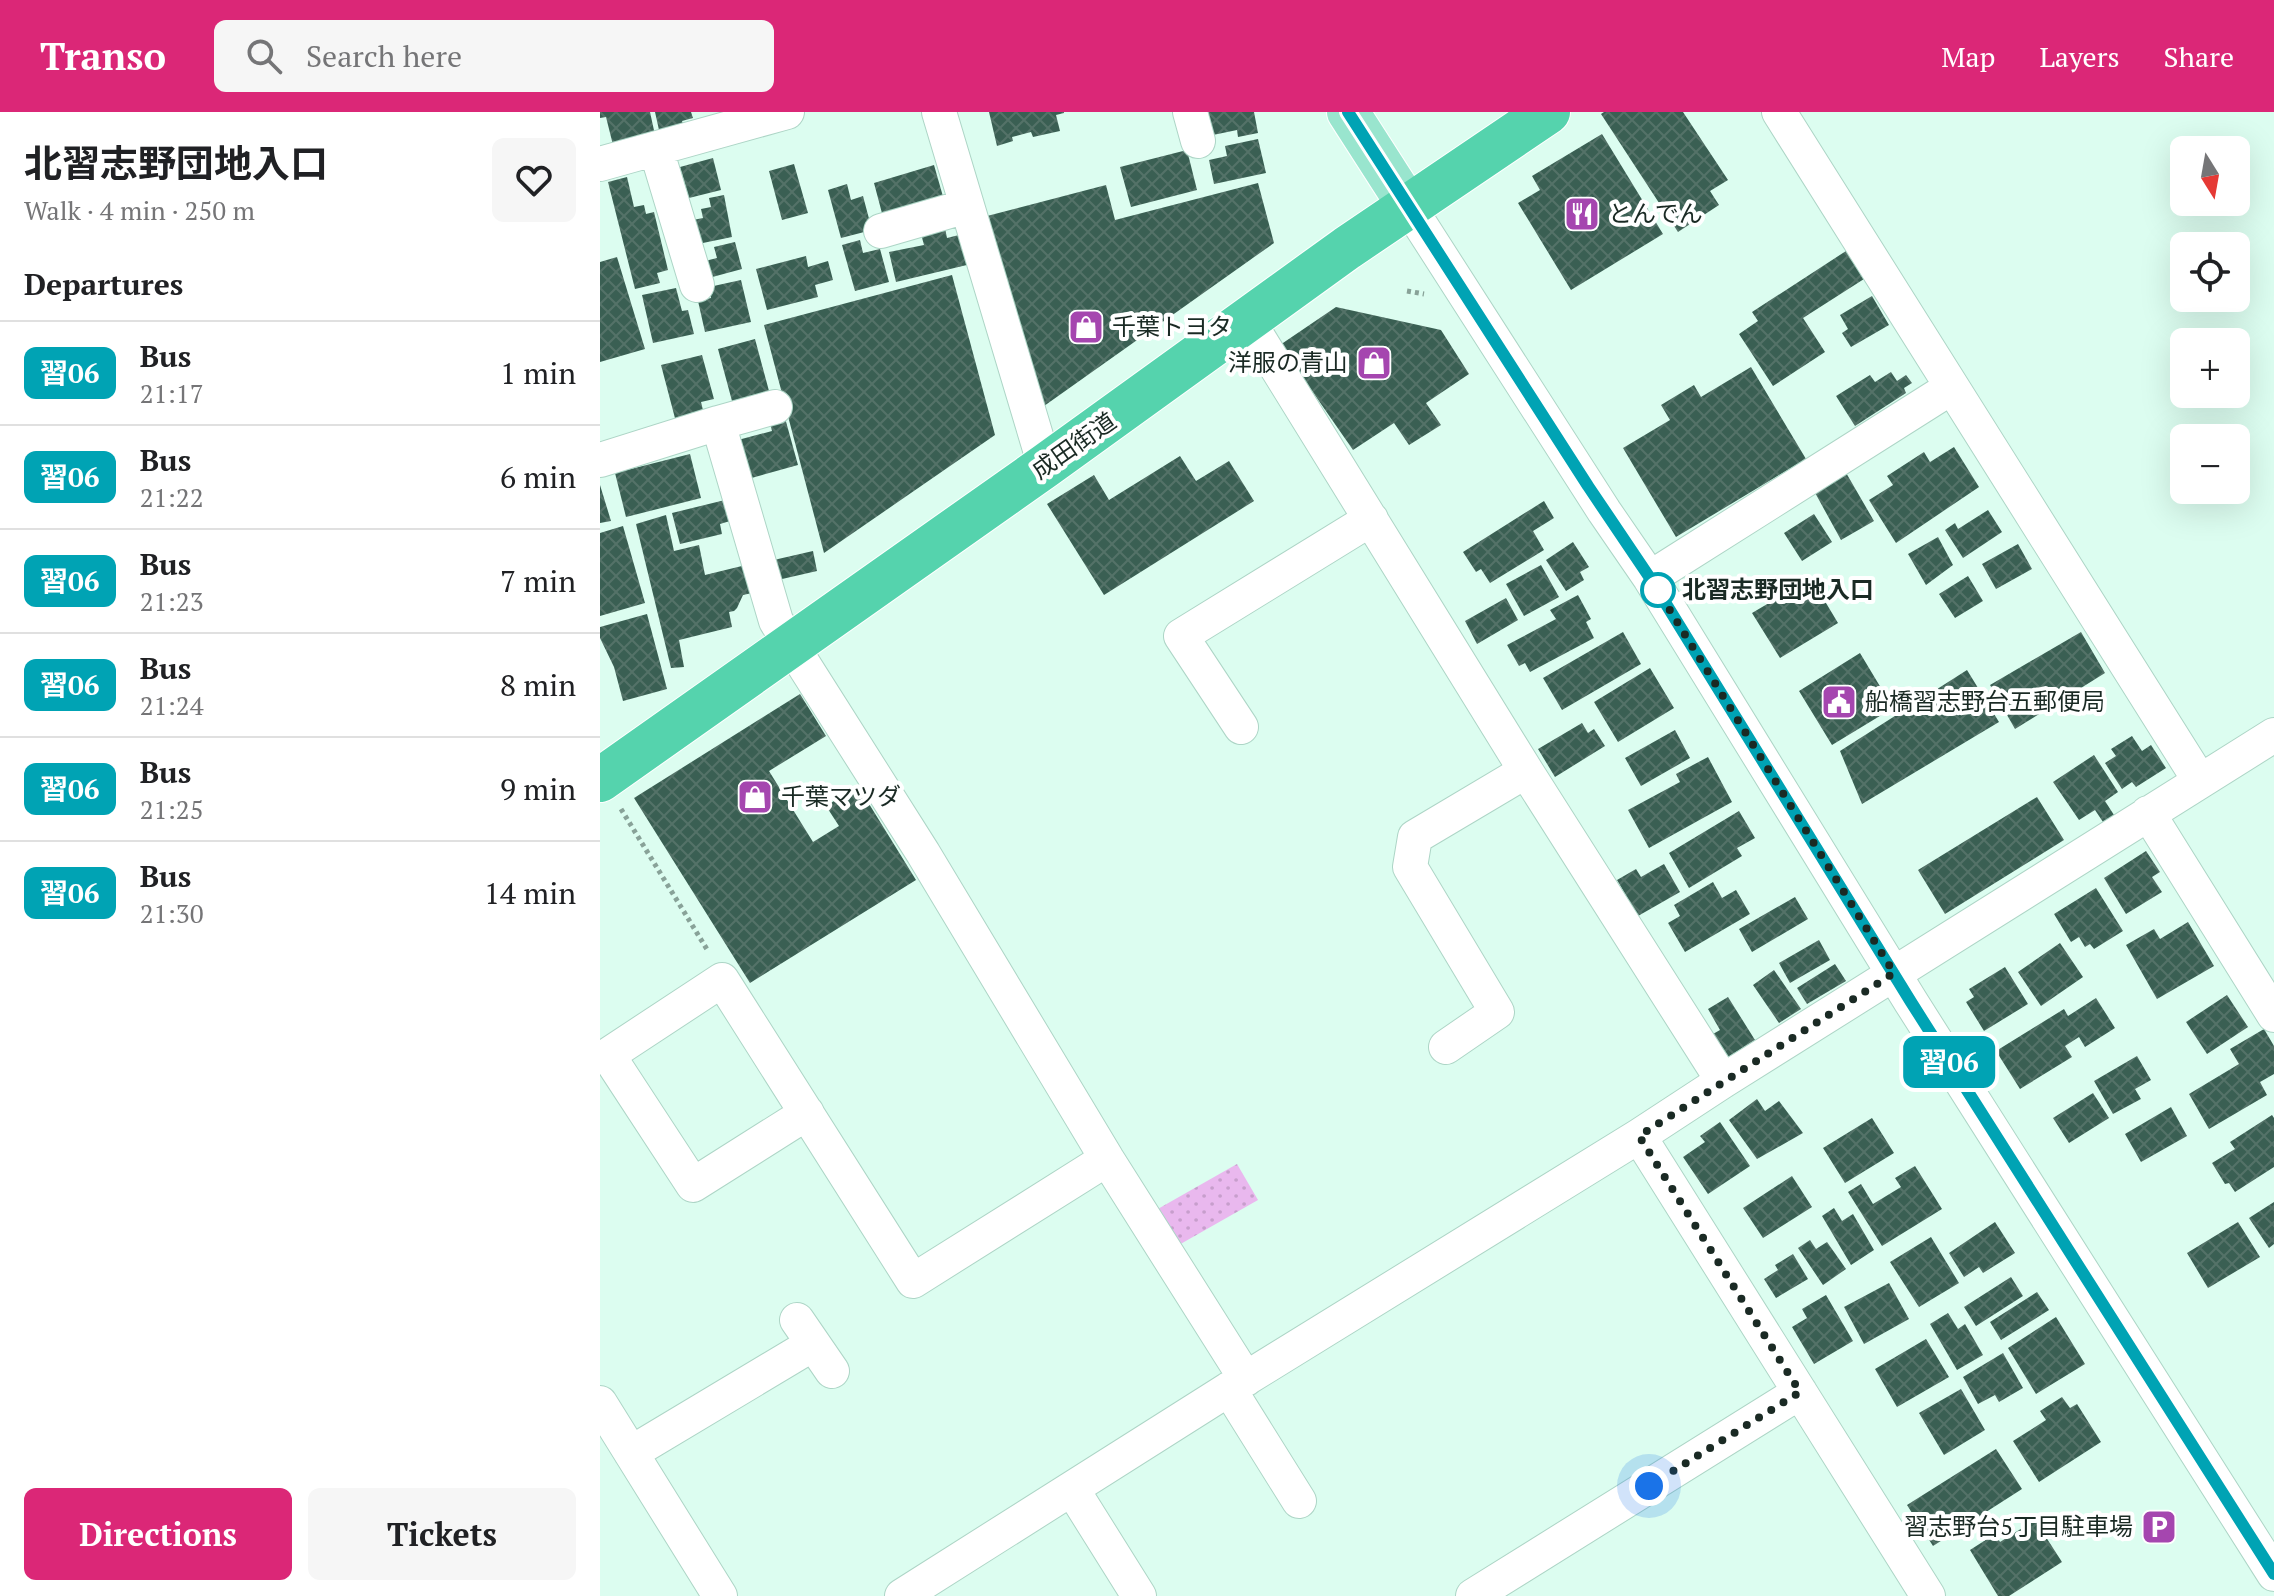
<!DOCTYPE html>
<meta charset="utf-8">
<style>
:root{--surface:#fff;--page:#f6f6f6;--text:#202124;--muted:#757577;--line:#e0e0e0;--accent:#db2777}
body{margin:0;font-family:"PT Serif","Noto Sans JP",serif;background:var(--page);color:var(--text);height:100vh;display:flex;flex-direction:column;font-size:30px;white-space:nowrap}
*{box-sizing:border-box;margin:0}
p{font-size:26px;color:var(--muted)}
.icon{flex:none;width:44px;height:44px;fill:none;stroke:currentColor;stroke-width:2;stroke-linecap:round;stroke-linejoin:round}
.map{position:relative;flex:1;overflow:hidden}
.side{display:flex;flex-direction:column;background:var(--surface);width:600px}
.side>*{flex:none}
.badge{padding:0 16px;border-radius:12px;font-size:28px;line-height:52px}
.needle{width:52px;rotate:169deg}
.buttons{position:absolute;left:1570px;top:24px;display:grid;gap:16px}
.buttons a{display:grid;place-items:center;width:80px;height:80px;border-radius:12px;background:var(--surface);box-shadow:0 8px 32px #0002;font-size:40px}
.you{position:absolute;width:40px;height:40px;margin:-20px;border:6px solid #fff;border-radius:50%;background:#1a73e8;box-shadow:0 0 0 12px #1a73e833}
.map>.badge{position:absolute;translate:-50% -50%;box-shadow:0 0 0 4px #fff}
h2{padding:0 24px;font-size:30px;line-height:72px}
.round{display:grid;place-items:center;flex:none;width:84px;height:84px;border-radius:12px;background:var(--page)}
.headline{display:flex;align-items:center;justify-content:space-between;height:136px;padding:0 24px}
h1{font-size:38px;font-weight:700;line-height:60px}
.primary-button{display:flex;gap:16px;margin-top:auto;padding:16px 24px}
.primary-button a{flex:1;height:92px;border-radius:12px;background:var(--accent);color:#fff;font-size:32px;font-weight:700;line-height:92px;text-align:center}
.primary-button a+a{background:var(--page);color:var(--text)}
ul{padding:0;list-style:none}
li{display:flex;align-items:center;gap:24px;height:104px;padding:0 24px;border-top:2px solid var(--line)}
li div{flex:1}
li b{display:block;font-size:30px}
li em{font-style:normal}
li .badge{min-width:88px;font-weight:700;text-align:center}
header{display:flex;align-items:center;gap:48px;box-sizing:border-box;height:112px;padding:0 40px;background:var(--accent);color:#fff}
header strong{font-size:38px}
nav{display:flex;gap:44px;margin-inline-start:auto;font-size:28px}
.search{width:560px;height:72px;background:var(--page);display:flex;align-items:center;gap:20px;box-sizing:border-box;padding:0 28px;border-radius:12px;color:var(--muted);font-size:30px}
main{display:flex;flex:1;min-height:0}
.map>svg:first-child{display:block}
.park{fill:url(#park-dots)}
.building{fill:url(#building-cross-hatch)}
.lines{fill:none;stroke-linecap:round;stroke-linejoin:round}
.minor-casing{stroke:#add5c6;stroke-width:36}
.major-casing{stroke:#fff;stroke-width:44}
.highway-casing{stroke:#fff;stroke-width:46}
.path{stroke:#88a298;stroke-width:5;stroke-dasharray:4 4;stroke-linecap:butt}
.minor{stroke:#fff;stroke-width:34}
.major{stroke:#99e5ce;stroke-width:42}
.highway{stroke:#55d3ad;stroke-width:44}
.line-casing{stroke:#fff;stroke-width:18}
.line{stroke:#00a3b4;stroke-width:12}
.walk{stroke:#1a2a24;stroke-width:8;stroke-dasharray:0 14.4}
.stop-dot{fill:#fff;stroke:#00a3b4;stroke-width:4}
.labels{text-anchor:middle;stroke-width:8;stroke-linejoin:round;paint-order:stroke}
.poi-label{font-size:24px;fill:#1a2a24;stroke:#fff;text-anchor:start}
.street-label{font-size:24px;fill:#1a2a24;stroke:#fff}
.stop-label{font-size:24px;font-weight:bold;fill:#1a2a24;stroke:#fff;text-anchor:start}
</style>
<header>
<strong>Transo</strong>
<div class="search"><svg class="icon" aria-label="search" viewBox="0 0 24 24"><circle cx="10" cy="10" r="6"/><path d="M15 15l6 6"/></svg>Search here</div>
<nav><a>Map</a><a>Layers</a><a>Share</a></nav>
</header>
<main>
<section class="side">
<div class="headline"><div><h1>北習志野団地入口</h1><p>Walk · 4 min · 250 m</p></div><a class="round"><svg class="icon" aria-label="heart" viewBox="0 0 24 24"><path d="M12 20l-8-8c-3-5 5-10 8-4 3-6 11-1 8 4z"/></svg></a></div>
<h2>Departures</h2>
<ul>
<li><span class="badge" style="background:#00a3b4;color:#fff">習06</span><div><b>Bus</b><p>21:17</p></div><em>1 min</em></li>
<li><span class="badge" style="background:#00a3b4;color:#fff">習06</span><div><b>Bus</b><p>21:22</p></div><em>6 min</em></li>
<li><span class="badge" style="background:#00a3b4;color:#fff">習06</span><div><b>Bus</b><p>21:23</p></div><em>7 min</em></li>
<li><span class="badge" style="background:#00a3b4;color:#fff">習06</span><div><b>Bus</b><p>21:24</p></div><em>8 min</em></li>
<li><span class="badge" style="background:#00a3b4;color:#fff">習06</span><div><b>Bus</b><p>21:25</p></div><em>9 min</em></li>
<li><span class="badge" style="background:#00a3b4;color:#fff">習06</span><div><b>Bus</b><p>21:30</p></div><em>14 min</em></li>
</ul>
<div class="primary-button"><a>Directions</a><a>Tickets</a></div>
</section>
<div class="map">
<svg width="1674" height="1484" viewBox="0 0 1674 1484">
<defs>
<pattern id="park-dots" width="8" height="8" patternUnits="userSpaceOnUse" patternTransform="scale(2)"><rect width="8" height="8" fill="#e9b8ee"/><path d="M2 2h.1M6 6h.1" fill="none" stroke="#c79ecc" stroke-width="1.8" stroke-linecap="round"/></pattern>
<pattern id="building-cross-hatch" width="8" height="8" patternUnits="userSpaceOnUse" patternTransform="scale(2)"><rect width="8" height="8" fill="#3a5f53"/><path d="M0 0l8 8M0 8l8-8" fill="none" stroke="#547268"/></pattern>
</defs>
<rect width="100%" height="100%" fill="#dcfdf0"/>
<path class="park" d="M 637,1052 L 658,1088 L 577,1134 L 556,1098 Z"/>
<path class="building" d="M 0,0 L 50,0 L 55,23 L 13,33 L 6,5 L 0,6 Z
M 55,0 L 91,0 L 93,6 L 82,9 L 83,12 L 59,18 Z
M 389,0 L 464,0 L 464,1 L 456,3 L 460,19 L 433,25 L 431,20 L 412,25 L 413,29 L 397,34 Z
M 608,0 L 654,0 L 658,21 L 638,25 L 637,18 L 613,23 Z
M 1004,0 L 1083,0 L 1128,68 L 1110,79 L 1119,93 L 1078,120 L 1001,2 Z
M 1002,22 L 1063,122 L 971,178 L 918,91 L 940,78 L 932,64 Z
M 658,27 L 666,61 L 614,72 L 609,48 L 627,44 L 625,34 Z
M 587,38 L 597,78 L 531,95 L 520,55 Z
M 113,46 L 121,78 L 89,86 L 80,55 Z
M 194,52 L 208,101 L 182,108 L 169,59 Z
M 334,53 L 344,88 L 283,105 L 274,71 Z
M 27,65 L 34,95 L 44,93 L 46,102 L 54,100 L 68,158 L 57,161 L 60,171 L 35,177 L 8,70 Z
M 658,71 L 674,131 L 437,299 L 387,104 L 506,73 L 515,108 Z
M 247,72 L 251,88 L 263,84 L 272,118 L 241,126 L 228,78 Z
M 124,83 L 132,125 L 98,132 L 93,108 L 103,106 L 101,97 L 111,95 L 109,86 Z
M 345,116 L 347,126 L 363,122 L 371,152 L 296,170 L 289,140 L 324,133 L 321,122 Z
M 260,128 L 263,141 L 280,137 L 289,170 L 255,179 L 242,133 Z
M 135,130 L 142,157 L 105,167 L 101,150 L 117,146 L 114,135 Z
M 1246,139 L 1264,167 L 1203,206 L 1225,240 L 1173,274 L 1139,222 L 1158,209 L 1152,200 Z
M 206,144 L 208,155 L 228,149 L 233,168 L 215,173 L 218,185 L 167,198 L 156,157 Z
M 17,145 L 45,237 L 0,250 L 0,150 Z
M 352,163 L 395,323 L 224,441 L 164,213 Z
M 141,168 L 151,210 L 105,220 L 98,189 L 111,186 L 109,175 Z
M 76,176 L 82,199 L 88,198 L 94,222 L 53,231 L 42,183 Z
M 1272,184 L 1289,213 L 1251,235 L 1242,221 L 1248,217 L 1240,203 Z
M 736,195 L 841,218 L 869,262 L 826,291 L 841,313 L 809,333 L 794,311 L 753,338 L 680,233 Z
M 155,227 L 169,279 L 132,289 L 118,237 Z
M 102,243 L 114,287 L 101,290 L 104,302 L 76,310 L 61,253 Z
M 1151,255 L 1206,347 L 1076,425 L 1023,336 L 1070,308 L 1061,293 L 1094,273 L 1101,285 Z
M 1291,260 L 1297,269 L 1306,263 L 1312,271 L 1304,276 L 1306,281 L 1255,314 L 1236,284 L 1270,263 L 1275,270 Z
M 185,306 L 198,353 L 148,367 L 138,328 L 172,319 L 170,311 Z
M 1354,335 L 1379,375 L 1296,431 L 1269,388 L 1293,373 L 1287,364 L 1324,340 L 1330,350 Z
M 90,342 L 101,386 L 26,405 L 15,361 Z
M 580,344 L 596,369 L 629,349 L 654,389 L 504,483 L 447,392 L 494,363 L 509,388 Z
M 1245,359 L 1274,409 L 1241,428 L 1213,377 Z
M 0,373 L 11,409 L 0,411 Z
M 125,388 L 130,409 L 120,412 L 122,422 L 80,432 L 72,401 Z
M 944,389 L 954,406 L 933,419 L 944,438 L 890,471 L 881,457 L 876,460 L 863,440 Z
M 1388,398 L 1402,420 L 1363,446 L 1345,418 L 1355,411 L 1358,417 Z
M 1214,402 L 1232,430 L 1202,449 L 1184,421 Z
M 66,403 L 74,439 L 99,433 L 105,463 L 146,453 L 152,481 L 143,483 L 137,496 L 134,499 L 129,500 L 132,515 L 79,528 L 84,555 L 71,556 L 36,412 Z
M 23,414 L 45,491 L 0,504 L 0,421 Z
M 1338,425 L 1353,453 L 1326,473 L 1308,442 Z
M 973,430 L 989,455 L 980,460 L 984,468 L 966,479 L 946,448 Z
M 1418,432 L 1432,457 L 1396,477 L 1382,452 Z
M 213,439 L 217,459 L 169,470 L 165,450 Z
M 941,453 L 959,485 L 924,504 L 906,472 Z
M 1368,464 L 1383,489 L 1355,506 L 1339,482 Z
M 1211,466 L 1238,511 L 1180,546 L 1152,501 Z
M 978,483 L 991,507 L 986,510 L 994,526 L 930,560 L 925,551 L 919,554 L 907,533 L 956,507 L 950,498 Z
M 906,486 L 918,508 L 877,532 L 865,509 Z
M 47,502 L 67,577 L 23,589 L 14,555 L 0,526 L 0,515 Z
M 1023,520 L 1041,552 L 962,598 L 943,566 Z
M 1481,520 L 1505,561 L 1415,617 L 1390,573 Z
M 1260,541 L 1293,596 L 1232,633 L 1199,579 Z
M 1050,556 L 1074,596 L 1018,630 L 994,590 Z
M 1367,558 L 1399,610 L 1262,692 L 1240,639 Z
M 200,582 L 226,624 L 169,659 L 213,730 L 239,714 L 226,694 L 258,674 L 316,768 L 150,871 L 34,686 Z
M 982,611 L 988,621 L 994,617 L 1005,634 L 955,665 L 938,637 Z
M 1075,618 L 1090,646 L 1041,674 L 1025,646 Z
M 1532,624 L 1542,639 L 1551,633 L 1566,656 L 1536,675 L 1532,670 L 1522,677 L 1505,651 L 1516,644 L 1511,637 Z
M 1494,643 L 1518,680 L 1505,689 L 1514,703 L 1503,710 L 1495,698 L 1479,708 L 1453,670 Z
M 1108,645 L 1132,690 L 1049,736 L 1028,698 L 1080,670 L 1076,662 Z
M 1437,685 L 1464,728 L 1345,802 L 1318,758 Z
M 1139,699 L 1155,726 L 1137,736 L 1142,744 L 1089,776 L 1069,741 Z
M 1546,739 L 1560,760 L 1552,765 L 1562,780 L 1526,802 L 1504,766 Z
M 1064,752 L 1080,780 L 1038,804 L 1017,768 L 1036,757 L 1041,765 Z
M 1113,770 L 1122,786 L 1136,778 L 1150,802 L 1085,840 L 1068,811 L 1080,804 L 1074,793 Z
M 1496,776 L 1523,819 L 1494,837 L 1490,832 L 1485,835 L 1479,825 L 1471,830 L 1454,802 Z
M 1195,785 L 1208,807 L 1152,840 L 1139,817 Z
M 1588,810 L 1614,854 L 1557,887 L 1526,833 L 1554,817 L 1560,827 Z
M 1219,828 L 1230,848 L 1190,871 L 1179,851 Z
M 1460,831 L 1483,865 L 1441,894 L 1418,860 Z
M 1235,852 L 1246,869 L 1207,892 L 1197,876 Z
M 1405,855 L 1428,892 L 1384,919 L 1366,890 L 1374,885 L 1369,877 Z
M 1174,858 L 1201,897 L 1179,911 L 1153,873 Z
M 1627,883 L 1648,915 L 1607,942 L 1586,910 Z
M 1128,885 L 1155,928 L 1128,945 L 1113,922 L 1120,918 L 1108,897 Z
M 1496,886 L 1515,916 L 1485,935 L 1479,925 L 1465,934 L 1472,945 L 1420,977 L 1396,939 L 1464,897 L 1468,904 Z
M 1664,917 L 1674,934 L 1674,962 L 1660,970 L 1667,983 L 1609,1017 L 1589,982 L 1639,952 L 1630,937 Z
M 1537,944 L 1551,968 L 1535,977 L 1541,987 L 1513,1002 L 1494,969 Z
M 1493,981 L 1509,1006 L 1469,1031 L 1453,1006 Z
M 1157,987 L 1165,999 L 1179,989 L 1203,1021 L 1157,1047 L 1129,1008 Z
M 1571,995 L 1587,1024 L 1541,1050 L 1525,1022 Z
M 1672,1003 L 1674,1006 L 1674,1055 L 1635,1080 L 1629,1071 L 1625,1072 L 1612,1051 L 1635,1037 L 1630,1030 Z
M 1272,1006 L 1294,1041 L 1245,1071 L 1223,1036 Z
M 1120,1010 L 1150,1054 L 1108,1082 L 1083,1045 L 1105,1030 L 1100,1024 Z
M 1315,1054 L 1342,1097 L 1282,1134 L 1248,1080 L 1261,1072 L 1273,1092 L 1301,1075 L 1295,1066 Z
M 1192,1064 L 1212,1095 L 1163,1126 L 1143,1096 Z
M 1674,1090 L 1674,1132 L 1669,1136 L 1649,1106 Z
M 1234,1096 L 1242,1109 L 1253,1102 L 1274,1138 L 1251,1153 L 1222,1104 Z
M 1395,1110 L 1415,1141 L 1383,1161 L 1379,1155 L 1364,1165 L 1349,1141 Z
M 1638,1110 L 1660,1145 L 1608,1176 L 1587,1141 Z
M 1331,1125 L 1359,1171 L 1319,1195 L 1290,1150 Z
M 1210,1128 L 1216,1137 L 1227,1130 L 1246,1157 L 1223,1173 L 1198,1136 Z
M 1193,1142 L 1208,1167 L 1176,1186 L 1164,1167 L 1178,1158 L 1175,1153 Z
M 1411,1165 L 1423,1184 L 1376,1214 L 1364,1195 Z
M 1289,1171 L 1309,1207 L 1264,1232 L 1244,1195 Z
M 1437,1180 L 1449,1198 L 1401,1228 L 1390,1210 Z
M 1226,1183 L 1253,1229 L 1214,1252 L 1192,1215 L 1207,1206 L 1202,1197 Z
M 1348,1201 L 1358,1217 L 1365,1212 L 1383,1243 L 1357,1258 L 1330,1212 Z
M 1456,1205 L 1485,1252 L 1436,1282 L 1408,1236 Z
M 1326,1227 L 1349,1265 L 1297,1295 L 1275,1257 Z
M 1403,1241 L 1423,1276 L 1399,1290 L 1395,1283 L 1378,1292 L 1363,1265 Z
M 1361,1277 L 1385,1318 L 1344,1343 L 1319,1301 Z
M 1462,1285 L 1470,1296 L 1477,1292 L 1501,1330 L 1439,1370 L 1413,1329 L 1446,1308 L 1440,1299 Z
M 1396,1337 L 1422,1377 L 1333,1434 L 1307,1393 Z
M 1435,1408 L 1462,1450 L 1409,1484 L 1398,1484 L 1370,1438 L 1395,1422 L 1400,1430 Z"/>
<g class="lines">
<defs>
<path id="minor" d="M 339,0 L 445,354
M 590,0 L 598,29
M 1179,0 L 1600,669
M 56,37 L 97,173
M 0,52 L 187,0
M 809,95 L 1004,399 L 1050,466 L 1311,890 L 1674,1462
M 281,119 L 367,94
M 648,209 L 926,659 L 1123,969
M 118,311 L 175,295
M 0,348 L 118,311 L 176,509 L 323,741 L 507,1047 L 646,1267
M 1050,466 L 1352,275
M 641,615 L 581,524 L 771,407
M 1548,701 L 1674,903
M 846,935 L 897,900 L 810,755 L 815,725 L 926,659
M 207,1001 L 93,1073 L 8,943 L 122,868 L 313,1169 L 507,1047
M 1039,1024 L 1328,1484
M 197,1208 L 232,1259
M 629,1277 L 699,1389
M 0,1291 L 120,1484
M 31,1341 L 213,1232
M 472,1377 L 539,1484
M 302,1484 L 629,1277 L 1039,1024 L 1123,969 L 1674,623
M 873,1484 L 1200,1280"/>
<path id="major" d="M 748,0 L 809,95"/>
<path id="highway" d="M 0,668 L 445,354 L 747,136 L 948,0"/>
</defs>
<use href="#minor" class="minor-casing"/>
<use href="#major" class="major-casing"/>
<use href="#highway" class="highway-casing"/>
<path class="path" d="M 807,179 L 824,182
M 21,697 L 108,839"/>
<use href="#minor" class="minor"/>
<use href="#major" class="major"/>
<use href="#highway" class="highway"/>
</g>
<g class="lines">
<defs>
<path id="line" d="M 748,0 L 988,374 L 1050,466 L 1311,890 L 1674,1462"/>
</defs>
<use href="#line" class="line-casing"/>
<use href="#line" class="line"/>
<path class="walk" d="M 1049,1374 L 1200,1280 L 1039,1024 L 1294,861 L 1050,466 L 1058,478"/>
</g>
<defs>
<symbol id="restaurant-square" viewBox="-11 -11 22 22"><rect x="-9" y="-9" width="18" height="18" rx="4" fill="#a546af" stroke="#fff"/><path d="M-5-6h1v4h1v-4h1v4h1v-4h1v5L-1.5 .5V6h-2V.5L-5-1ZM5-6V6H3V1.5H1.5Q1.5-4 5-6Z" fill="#fff"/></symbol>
<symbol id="shop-square" viewBox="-11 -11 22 22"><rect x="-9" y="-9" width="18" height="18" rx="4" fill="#a546af" stroke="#fff"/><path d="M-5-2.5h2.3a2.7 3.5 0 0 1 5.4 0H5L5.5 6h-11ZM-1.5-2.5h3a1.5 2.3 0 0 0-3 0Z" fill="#fff"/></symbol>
<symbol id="civic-square" viewBox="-11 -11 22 22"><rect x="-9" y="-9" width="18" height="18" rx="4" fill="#a546af" stroke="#fff"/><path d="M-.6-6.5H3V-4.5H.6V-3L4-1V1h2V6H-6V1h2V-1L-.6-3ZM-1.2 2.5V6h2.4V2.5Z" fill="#fff"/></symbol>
<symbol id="parking-square" viewBox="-11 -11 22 22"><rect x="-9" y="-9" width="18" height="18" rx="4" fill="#a546af" stroke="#fff"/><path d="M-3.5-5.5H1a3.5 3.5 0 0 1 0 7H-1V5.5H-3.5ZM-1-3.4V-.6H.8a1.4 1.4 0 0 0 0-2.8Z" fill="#fff"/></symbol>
</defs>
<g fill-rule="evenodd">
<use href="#restaurant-square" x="962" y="82" width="40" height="40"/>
<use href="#shop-square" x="466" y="195" width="40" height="40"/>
<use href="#shop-square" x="754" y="231" width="40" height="40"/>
<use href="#civic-square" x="1219" y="570" width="40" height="40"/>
<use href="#shop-square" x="135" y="665" width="40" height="40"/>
<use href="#parking-square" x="1539" y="1395" width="40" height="40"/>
</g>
<circle class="stop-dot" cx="1058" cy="478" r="16"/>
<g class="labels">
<g class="poi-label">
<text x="1008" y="110">とんでん</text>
<text x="512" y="223">千葉トヨタ</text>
<text x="748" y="259" text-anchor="end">洋服の青山</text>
<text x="1265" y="598">船橋習志野台五郵便局</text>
<text x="181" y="693">千葉マツダ</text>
<text x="1533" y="1423" text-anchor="end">習志野台5丁目駐車場</text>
</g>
<g class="street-label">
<text transform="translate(474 334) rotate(-35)" y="8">成田街道</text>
</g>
<g class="stop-label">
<text x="1082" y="486">北習志野団地入口</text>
</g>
</g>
</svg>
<div class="buttons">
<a><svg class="needle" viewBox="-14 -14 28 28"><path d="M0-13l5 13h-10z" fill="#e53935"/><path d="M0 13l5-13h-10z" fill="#757577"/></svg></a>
<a><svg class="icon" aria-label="locate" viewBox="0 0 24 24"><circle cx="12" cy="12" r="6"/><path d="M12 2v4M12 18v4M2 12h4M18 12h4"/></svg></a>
<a>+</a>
<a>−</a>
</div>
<div class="you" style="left:1049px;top:1374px"></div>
<b class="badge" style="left:1349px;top:950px;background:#00a3b4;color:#fff">習06</b>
</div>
</main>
